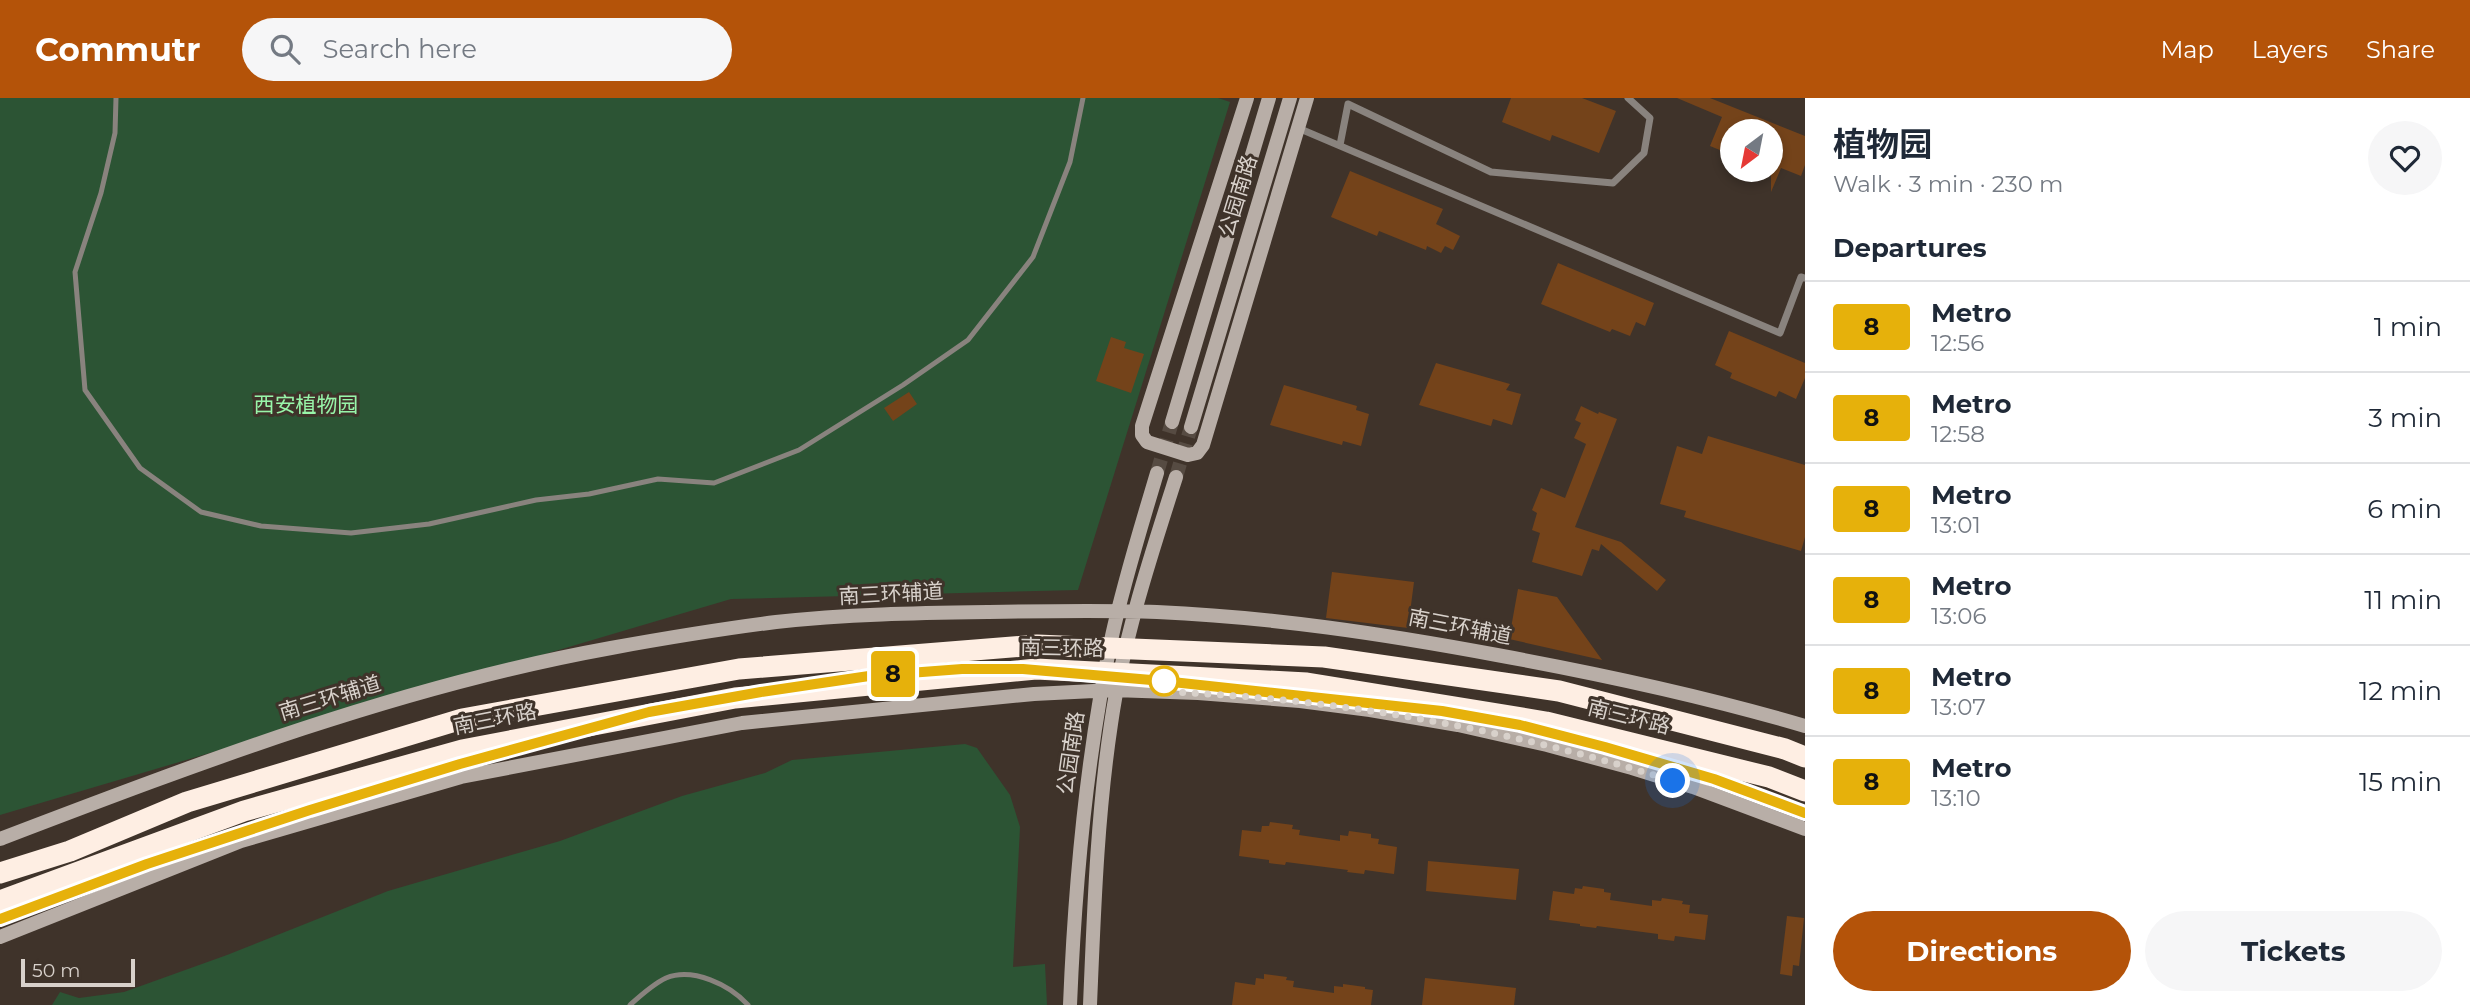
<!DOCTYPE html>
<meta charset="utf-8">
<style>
:root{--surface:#fff;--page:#f6f6f7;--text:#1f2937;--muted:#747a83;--line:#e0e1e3;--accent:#b45309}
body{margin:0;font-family:Montserrat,"Noto Sans SC",sans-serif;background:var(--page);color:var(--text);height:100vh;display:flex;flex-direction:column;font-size:26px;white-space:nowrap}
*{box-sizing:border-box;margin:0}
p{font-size:23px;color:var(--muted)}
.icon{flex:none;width:38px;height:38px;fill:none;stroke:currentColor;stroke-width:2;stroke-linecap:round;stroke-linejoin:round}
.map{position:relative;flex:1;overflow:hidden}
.drawer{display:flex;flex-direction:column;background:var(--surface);width:665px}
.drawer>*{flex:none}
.badge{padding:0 14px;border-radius:5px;font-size:24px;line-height:46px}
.needle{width:46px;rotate:212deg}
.controls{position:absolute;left:1720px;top:21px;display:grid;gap:14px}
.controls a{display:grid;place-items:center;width:63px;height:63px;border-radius:50%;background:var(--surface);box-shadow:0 4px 10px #0003;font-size:35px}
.scale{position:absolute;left:21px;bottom:18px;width:114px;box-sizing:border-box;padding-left:7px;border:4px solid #d8d1cb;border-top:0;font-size:19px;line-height:24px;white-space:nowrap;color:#d8d1cb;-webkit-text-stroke:5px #3f332a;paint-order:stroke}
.you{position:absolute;width:35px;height:35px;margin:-18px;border:5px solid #fff;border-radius:50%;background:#1a73e8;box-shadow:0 0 0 10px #1a73e833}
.map>.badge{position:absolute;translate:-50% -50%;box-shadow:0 0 0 4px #fff}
h2{padding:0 28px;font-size:26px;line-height:63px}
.round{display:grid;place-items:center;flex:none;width:74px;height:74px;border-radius:37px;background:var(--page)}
.head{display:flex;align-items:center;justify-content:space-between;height:119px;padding:0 28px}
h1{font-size:33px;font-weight:700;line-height:52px}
.primary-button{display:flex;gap:14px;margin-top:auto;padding:14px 28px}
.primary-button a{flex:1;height:80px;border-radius:42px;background:var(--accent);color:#fff;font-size:28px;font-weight:700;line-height:80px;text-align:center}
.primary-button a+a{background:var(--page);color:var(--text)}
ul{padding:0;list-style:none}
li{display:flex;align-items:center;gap:21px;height:91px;padding:0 28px;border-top:2px solid var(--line)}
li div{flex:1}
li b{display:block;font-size:26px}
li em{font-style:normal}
li .badge{min-width:77px;font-weight:700;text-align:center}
header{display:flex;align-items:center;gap:42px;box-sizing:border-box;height:98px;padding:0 35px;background:var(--accent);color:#fff}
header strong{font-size:33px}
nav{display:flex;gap:38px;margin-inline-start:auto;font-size:24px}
.search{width:490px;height:63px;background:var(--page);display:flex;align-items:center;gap:18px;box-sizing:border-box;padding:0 24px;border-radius:38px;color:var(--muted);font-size:26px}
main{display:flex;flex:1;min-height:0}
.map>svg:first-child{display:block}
.green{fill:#2c5434}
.building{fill:#74431a}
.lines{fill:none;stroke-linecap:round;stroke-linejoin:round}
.secondary-tunnel{stroke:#564b42;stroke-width:14;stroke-dasharray:14 7;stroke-linecap:butt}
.lane{stroke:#89837e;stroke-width:5}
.street{stroke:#89837e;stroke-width:7}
.secondary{stroke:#b8aea7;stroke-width:14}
.highway{stroke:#feeee3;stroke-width:21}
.line-casing{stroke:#fff;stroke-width:16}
.line{stroke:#e6b10b;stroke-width:10}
.walk{stroke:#d8d1cb;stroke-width:7;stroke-dasharray:0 12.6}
.stop-dot{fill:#fff;stroke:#e6b10b;stroke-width:3.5}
.labels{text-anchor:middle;stroke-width:6;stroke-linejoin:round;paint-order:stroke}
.street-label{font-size:21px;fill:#d8d1cb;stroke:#3f332a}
.park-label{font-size:21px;fill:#98f5a9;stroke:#3f332a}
</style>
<header>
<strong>Commutr</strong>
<div class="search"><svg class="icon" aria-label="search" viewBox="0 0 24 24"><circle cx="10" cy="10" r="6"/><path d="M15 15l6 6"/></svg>Search here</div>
<nav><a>Map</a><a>Layers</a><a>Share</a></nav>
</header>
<main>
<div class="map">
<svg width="1805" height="907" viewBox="0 0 1805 907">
<rect width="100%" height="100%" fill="#3f332a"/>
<path class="green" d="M 0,0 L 1218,0 L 1230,4 L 1078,492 L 731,501 L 0,717 Z
M 965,646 L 977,650 L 1010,697 L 1020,729 L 1013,869 L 1045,866 L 1047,907 L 52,907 L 60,894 L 79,900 L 124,894 L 227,857 L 388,793 L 560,743 L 682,698 L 765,675 L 792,662 Z"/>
<path class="building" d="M 1511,0 L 1582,0 L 1616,13 L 1599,55 L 1552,37 L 1550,43 L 1502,24 Z
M 1677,0 L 1710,0 L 1805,38 L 1805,67 L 1801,78 L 1781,70 L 1771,94 L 1771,33 L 1732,33 L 1732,57 L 1710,48 L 1722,19 Z
M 1350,73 L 1443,111 L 1436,126 L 1460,138 L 1453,152 L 1445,148 L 1441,155 L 1427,148 L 1426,152 L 1379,133 L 1377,138 L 1331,119 Z
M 1558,165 L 1654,205 L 1645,228 L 1636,224 L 1630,238 L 1612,231 L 1610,234 L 1541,206 Z
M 1729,233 L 1805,265 L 1805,280 L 1796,301 L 1779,293 L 1776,299 L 1730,280 L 1732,275 L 1715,267 Z
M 1111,239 L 1126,244 L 1124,250 L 1144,256 L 1131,295 L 1096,283 Z
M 1436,265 L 1510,286 L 1506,292 L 1521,296 L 1512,327 L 1493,321 L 1491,328 L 1419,307 Z
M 1284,287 L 1357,308 L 1356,312 L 1369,316 L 1361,348 L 1343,343 L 1342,347 L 1270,327 Z
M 909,294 L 917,306 L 893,323 L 884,310 Z
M 1581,308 L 1598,316 L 1599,314 L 1617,321 L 1575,429 L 1621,444 L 1666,482 L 1657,493 L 1601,446 L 1599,453 L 1592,451 L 1582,478 L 1532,464 L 1540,435 L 1532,432 L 1537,415 L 1532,412 L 1541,390 L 1565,400 L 1586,346 L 1574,340 L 1581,325 L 1575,322 Z
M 1708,338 L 1805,367 L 1805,439 L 1801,453 L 1684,419 L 1686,413 L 1660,406 L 1677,348 L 1702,356 Z
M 1332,474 L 1414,484 L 1408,530 L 1326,520 Z
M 1518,491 L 1557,499 L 1602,562 L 1509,541 Z
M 1270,724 L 1293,727 L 1292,731 L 1300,732 L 1299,737 L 1340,743 L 1340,737 L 1348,738 L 1349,733 L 1371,736 L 1371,740 L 1379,741 L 1378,746 L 1397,749 L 1394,776 L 1365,772 L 1364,776 L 1347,774 L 1348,772 L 1286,764 L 1285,767 L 1269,765 L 1269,762 L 1239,758 L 1242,732 L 1261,734 L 1262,728 L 1269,728 Z
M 1428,763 L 1519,771 L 1516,802 L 1426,793 Z
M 1583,788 L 1604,791 L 1604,794 L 1611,795 L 1610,802 L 1652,808 L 1652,802 L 1661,803 L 1662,800 L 1683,803 L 1682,806 L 1690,807 L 1689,815 L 1708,817 L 1705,842 L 1675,838 L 1674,843 L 1658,841 L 1658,836 L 1597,828 L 1596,830 L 1580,828 L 1580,826 L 1549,822 L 1553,793 L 1574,796 L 1575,790 L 1582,791 Z
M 1787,818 L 1804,820 L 1799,868 L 1793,867 L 1792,878 L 1780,876 Z
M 1264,876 L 1287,879 L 1286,882 L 1294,883 L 1293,889 L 1334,895 L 1334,888 L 1343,889 L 1343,886 L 1365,889 L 1365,891 L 1373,892 L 1371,907 L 1232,907 L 1235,884 L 1255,887 L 1256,880 L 1264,881 Z
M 1425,880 L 1516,890 L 1514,907 L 1422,907 Z"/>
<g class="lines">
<path class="secondary-tunnel" d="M 1157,375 L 1172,324
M 1176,379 L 1191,329"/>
<path class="lane" d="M 116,0 L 115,35 L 101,95 L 75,174 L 85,292 L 140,370 L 201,414 L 261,428 L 351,435 L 429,426 L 536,402 L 589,396 L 658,381 L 714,385 L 799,352 L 903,287 L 968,242 L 1033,159 L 1070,64 L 1083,0
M 630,907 C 640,898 653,886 666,880 C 693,869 730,887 748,907"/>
<path class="street" d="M 1298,30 L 1780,235 L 1801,179 L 1805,180
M 1340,47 L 1348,6 L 1491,74 L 1613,85 L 1644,55 L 1650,20 L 1628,0"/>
<path class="secondary" d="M 1247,0 L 1142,328 L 1142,337 L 1147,344 L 1188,357 L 1197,355 L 1203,347 L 1307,0
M 1172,324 L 1269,0
M 1191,329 L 1290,0
M 0,741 C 199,665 400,588 611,550 C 666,540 721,531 776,524 C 846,516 919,515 989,514 C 1045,513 1101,512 1157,514 C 1272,519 1384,536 1497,557 C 1601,576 1704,598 1805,628
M 0,839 L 241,743 L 461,679 L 742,625 L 1034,596 L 1114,592 L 1198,595 L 1300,603 L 1370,612 L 1458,627 L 1547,647 L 1632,670 L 1693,689 L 1805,731
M 1070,907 C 1075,784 1086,659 1112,538 C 1124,483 1141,429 1157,375
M 1090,907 C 1094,813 1097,719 1111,626 C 1123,542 1150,460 1176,379"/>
<path class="highway" d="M 0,775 L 70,753 L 187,704 L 462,621 L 739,571 L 1037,547 L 1324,559 L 1559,593 L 1785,651 L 1805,659
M 0,803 L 244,713 L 462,652 L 735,600 L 1036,571 L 1307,585 L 1546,624 L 1769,679 L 1805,693"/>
</g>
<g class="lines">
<defs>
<path id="line" d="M 0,821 L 147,766 L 310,712 L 460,666 L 649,614 L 761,594 L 869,578 L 962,571 L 1023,571 L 1163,583 L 1442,613 L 1520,627 L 1605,649 L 1714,681 L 1805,715"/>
</defs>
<use href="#line" class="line-casing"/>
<use href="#line" class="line"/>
<path class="walk" d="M 1164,583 L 1170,594 C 1341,601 1509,631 1673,683"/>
</g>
<circle class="stop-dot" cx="1164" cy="583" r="14"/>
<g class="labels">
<g class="street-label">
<text transform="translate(1238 98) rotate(-73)" y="7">公园南路</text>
<text transform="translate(891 496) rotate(-3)" y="7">南三环辅道</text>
<text transform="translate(1460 529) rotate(11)" y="7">南三环辅道</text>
<text transform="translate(1062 550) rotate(1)" y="7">南三环路</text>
<text transform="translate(330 600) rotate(-17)" y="7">南三环辅道</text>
<text transform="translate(1629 619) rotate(14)" y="7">南三环路</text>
<text transform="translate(495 621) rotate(-11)" y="7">南三环路</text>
<text transform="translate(1071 655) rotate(-82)" y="7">公园南路</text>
</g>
<g class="park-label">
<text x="306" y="314">西安植物园</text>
</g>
</g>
</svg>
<div class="controls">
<a><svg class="needle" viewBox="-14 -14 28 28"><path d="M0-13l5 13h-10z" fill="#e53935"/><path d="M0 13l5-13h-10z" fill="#747a83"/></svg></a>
</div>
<div class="scale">50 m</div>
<div class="you" style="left:1673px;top:683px"></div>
<b class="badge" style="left:893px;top:576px;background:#e6b10b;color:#111">8</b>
</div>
<section class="drawer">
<div class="head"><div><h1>植物园</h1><p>Walk · 3 min · 230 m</p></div><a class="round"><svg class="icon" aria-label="heart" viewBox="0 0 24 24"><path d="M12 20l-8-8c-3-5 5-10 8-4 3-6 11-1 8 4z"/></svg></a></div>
<h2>Departures</h2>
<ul>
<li><span class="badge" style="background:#e6b10b;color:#111">8</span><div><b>Metro</b><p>12:56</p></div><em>1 min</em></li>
<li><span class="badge" style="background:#e6b10b;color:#111">8</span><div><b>Metro</b><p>12:58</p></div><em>3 min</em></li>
<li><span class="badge" style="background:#e6b10b;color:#111">8</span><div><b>Metro</b><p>13:01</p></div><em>6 min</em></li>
<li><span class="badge" style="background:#e6b10b;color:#111">8</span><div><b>Metro</b><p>13:06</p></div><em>11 min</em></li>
<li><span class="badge" style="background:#e6b10b;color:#111">8</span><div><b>Metro</b><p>13:07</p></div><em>12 min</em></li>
<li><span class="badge" style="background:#e6b10b;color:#111">8</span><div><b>Metro</b><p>13:10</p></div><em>15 min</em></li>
</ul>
<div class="primary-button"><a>Directions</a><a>Tickets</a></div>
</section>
</main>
